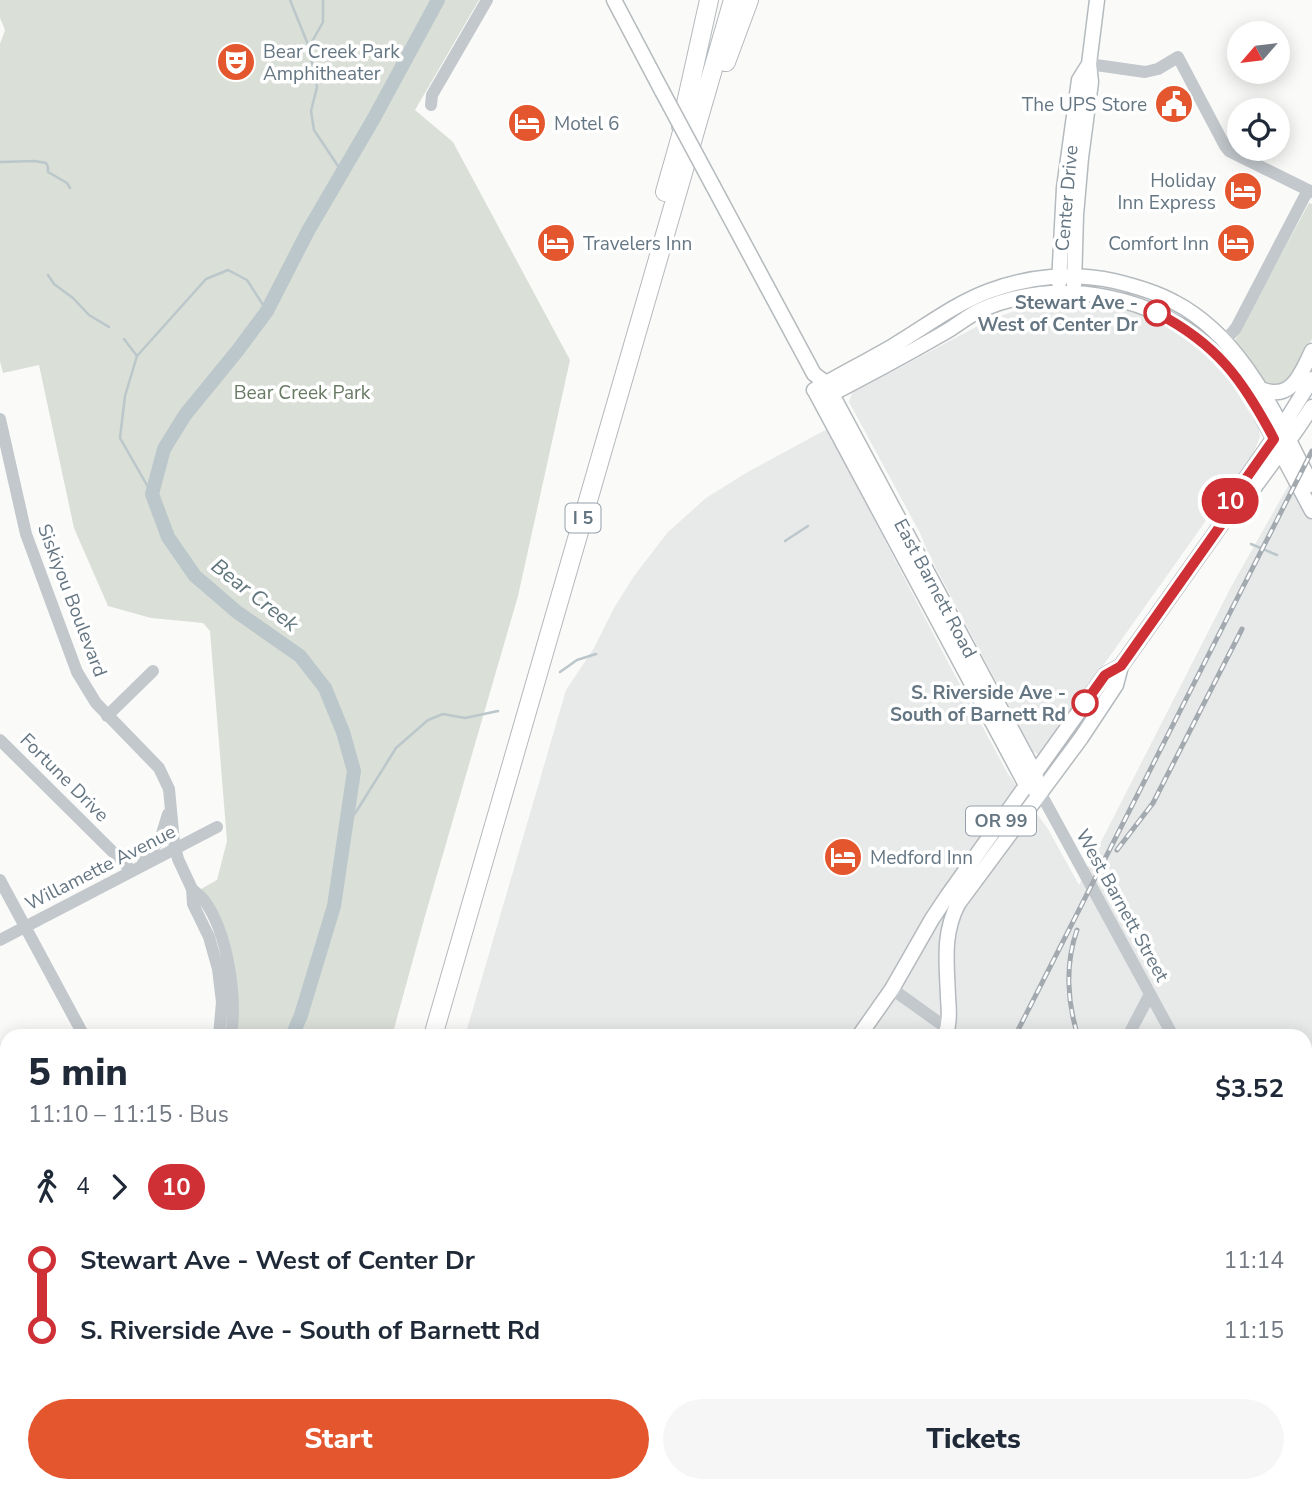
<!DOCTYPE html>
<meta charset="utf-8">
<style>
:root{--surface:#fff;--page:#f6f6f7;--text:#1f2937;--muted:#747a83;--accent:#e4572e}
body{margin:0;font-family:"Nunito Sans",sans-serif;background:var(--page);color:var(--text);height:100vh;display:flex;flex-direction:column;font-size:26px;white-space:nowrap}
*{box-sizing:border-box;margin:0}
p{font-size:23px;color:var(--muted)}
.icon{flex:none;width:38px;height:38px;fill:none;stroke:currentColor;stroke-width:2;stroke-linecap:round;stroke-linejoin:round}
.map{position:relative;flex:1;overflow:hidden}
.panel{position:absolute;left:0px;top:1029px;width:1312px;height:464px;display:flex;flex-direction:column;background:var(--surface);border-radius:21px 21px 0 0;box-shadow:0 4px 18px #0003}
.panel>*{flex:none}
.badge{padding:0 14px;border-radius:23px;font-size:24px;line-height:46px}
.needle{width:46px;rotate:242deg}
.controls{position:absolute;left:1227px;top:21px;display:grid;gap:14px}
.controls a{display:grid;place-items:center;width:63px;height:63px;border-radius:50%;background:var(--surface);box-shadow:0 4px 18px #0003;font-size:35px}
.map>.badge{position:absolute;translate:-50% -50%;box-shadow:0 0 0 4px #fff}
.legs{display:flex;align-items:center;gap:10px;height:77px;padding:0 28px;font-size:23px}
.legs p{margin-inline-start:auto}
.head{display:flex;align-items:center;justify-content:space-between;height:119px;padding:0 28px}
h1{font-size:38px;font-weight:800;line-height:52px}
.button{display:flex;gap:14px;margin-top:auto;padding:14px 28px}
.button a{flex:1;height:80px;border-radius:42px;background:var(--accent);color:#fff;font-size:28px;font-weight:800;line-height:80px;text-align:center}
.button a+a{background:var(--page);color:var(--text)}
ul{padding:0 28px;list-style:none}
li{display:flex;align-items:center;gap:24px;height:70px;font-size:26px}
li i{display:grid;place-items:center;width:10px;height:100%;margin:0 9px;background:currentColor}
li i::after{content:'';width:18px;height:18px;margin:-9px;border:5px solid;border-radius:50%;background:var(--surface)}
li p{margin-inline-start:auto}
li:first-child i{background:linear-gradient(#0000 50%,currentColor 0)}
li:last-child i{background:linear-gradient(currentColor 50%,#0000 0)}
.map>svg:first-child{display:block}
.built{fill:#e8e9e9}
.green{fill:#dadfd7}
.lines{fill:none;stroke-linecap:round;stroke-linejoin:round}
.stream{stroke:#bbc7cb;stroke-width:2.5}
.river{stroke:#bbc7cb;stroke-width:14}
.major-casing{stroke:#b5babe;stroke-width:17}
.highway-casing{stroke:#b4b9bd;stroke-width:20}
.minor{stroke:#c3c8cc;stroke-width:12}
.major{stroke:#fff;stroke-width:14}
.highway{stroke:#fff;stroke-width:18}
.rail-casing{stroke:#a2aab0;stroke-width:5}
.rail{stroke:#fff;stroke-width:2.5;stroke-dasharray:8;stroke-linecap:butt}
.major-bridge-casing{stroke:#b5babe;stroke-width:17;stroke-linecap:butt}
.major-bridge{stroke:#fff;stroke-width:14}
.line-1-casing{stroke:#fff;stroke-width:16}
.line-1{stroke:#ce3036;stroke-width:10}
.stop-1-dot{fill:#fff;stroke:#ce3036;stroke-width:3.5}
.labels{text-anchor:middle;stroke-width:7;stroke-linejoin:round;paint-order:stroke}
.shield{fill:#fff;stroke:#939fa8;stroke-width:2}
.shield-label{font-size:18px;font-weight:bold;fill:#657683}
.poi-label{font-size:19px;fill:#657683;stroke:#fff;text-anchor:start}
.street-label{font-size:19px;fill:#657683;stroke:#fff}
.stop-label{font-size:19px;font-weight:bold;fill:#657683;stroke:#fff;text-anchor:end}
.park-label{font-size:19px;fill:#687a64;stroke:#fff}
.water-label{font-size:21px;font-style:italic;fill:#60757c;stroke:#fff}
</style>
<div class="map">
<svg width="1312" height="1492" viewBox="0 0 1312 1492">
<rect width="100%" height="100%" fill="#fafaf8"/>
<path class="built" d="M 1095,304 L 1108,305 L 1134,312 L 1159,323 L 1182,336 L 1202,351 L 1233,384 L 1259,429 L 1260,437 L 1254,452 L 1195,536 L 1039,756 L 1033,751 L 928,553 L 920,533 L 849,402 L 852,393 L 989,320 L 1012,312 L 1034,307 Z
M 827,429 L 950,666 L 1008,774 L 1048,829 L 1079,885 L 1231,587 L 1291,481 L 1312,521 L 1312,1048 L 1306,1051 L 1306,1036 L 465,1036 L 566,690 L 594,648 L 614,608 L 634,576 L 668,532 L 706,498 L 746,473 Z
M 451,1486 L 1063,1486 L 1060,1492 L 446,1492 Z"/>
<path class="green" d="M 0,0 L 479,0 L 415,110 L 453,142 L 570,360 L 518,596 L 425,916 L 392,1036 L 235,1036 L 236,997 L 201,889 L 217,880 L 227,841 L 210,631 L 203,623 L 151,618 L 108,606 L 74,528 L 39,365 L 3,373 L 0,361 L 0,44 L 5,30 L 0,18 Z
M 1309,203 L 1312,204 L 1312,339 L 1292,376 L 1281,385 L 1273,385 L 1259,381 L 1232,346 Z
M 1312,1442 L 1312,1492 L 1220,1492 L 1231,1486 L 1306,1486 L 1306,1446 Z"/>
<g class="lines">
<path class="stream" d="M 290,0 L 309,47 L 317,87 L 311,111 L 314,130 L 342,172
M 309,47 L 323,22 L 323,0
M 0,162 L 35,161 L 46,163 L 48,167 L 48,172 L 67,183 L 70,188
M 48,275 L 54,284 L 73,298 L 89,315 L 109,327
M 124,339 L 137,356 L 125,396 L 120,438 L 152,494
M 137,356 L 206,279 L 228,270 L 247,280 L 267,311
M 785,541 L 808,526
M 1251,544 L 1277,555
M 560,672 L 577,660 L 596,654
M 346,824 L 356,812 L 396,748 L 428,720 L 443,714 L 465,718 L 498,711"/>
<path class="river" d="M 292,1036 L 301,1015 L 334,906 L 354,771 L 343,732 L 325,688 L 300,656 L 237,612 L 195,576 L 168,537 L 152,494 L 164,449 L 185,415 L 238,350 L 267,311 L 308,231 L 374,118 L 438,0
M 161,1492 L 161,1486"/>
<defs>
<path id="major" d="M 614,0 L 662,91
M 713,186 L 814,374 L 826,383 L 1035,773 L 1040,792
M 1059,283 L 1064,188 L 1079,80 L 1089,64
M 1074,285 L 1076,215 L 1081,158 L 1091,82 L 1089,64 L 1097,0
M 1261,389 C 1292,402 1301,373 1312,351
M 814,390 C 840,375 867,361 893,346 C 925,327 954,304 989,291 C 1029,276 1073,272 1114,281 C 1135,286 1156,292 1174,302 C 1244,338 1277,419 1312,485
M 816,393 L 1026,785 L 1040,792
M 820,400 C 861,379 902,357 942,334 C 957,326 968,315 983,309 C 1062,276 1156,295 1217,354 C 1231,368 1242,384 1253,400 L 1312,511
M 1223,522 L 1228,504 L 1287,419 L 1312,379
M 859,1036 L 892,989 L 932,919 L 948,895 L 1105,675 L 1121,666
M 945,1036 C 950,1023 949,1011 948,997 C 947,964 942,935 958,904 L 1081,738 L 1116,685 L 1121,666 L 1223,522 L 1237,511 L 1295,432 L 1312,407
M 532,1492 L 536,1486
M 621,1492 L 624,1486"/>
<path id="highway" d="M 726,62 L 749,0
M 681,126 L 709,0
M 665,192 L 686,118
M 433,1036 L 733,0
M 302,1492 L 304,1486"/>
</defs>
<use href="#major" class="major-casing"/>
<use href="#highway" class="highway-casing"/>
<path class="minor" d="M 1089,64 L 1145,72 L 1158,69 L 1178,57 L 1225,146 L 1229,151 L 1312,192
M 431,105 L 432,95 L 487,0
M 1224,342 L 1236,328 L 1308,190
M 0,419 L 26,534 L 77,672 L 96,703 L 159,768 L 169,789 L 174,842 L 178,859 L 192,889 L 193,904 L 209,937 L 218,969 L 222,1002 L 219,1036
M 107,716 L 153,671
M 0,740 L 132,871
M 1040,792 L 1173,1036
M 143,863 L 161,837 L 168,814
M 0,880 L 84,1036
M 192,889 C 196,893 201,896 204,900 C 228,933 237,997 231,1036
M 0,940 L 217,827
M 892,989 L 948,1029
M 1128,1036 L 1150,994
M 1306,1060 L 1312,1056
M 0,1087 L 7,1083
M 0,1161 L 7,1174
M 1306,1185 L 1312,1181
M 0,1236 L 7,1232
M 1306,1282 L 1312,1294
M 0,1423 L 7,1435
M 1306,1430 L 1312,1427
M 36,1486 L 40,1492
M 127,1486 L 128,1492
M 356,1486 L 365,1492
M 1144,1486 L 1147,1492
M 231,1492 L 236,1486
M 379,1492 L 383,1486
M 895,1492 L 898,1486
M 1006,1492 L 1009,1486
M 1121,1492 L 1125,1486
M 1191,1492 L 1203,1486"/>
<use href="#major" class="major"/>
<use href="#highway" class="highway"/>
<defs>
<path id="rail" d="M 1117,850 L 1153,803 L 1242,629
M 1077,930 C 1065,964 1067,1002 1078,1036
M 1015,1036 L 1312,451
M 784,1492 L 787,1486"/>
</defs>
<use href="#rail" class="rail-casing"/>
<use href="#rail" class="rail"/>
<defs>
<path id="major-bridge" d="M 662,91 L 713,186"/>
</defs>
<use href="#major-bridge" class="major-bridge-casing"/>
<use href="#major-bridge" class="major-bridge"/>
</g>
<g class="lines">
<defs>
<path id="line-1" d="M 1085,703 L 1105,675 L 1121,666 L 1223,522 L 1228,504 L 1274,439 C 1243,380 1217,344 1157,313"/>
</defs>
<use href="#line-1" class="line-1-casing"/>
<use href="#line-1" class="line-1"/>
</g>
<defs>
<symbol id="theatre-disc" viewBox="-11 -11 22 22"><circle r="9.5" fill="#e4572e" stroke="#fff"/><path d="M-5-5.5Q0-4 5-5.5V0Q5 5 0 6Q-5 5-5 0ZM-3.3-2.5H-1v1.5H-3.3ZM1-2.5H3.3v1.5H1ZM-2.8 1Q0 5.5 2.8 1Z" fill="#fff"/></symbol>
<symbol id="civic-disc" viewBox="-11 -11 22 22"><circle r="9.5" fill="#e4572e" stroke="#fff"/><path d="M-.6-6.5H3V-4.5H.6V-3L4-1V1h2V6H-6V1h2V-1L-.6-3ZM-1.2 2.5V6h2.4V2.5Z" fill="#fff"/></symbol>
<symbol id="hotel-disc" viewBox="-11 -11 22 22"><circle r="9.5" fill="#e4572e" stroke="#fff"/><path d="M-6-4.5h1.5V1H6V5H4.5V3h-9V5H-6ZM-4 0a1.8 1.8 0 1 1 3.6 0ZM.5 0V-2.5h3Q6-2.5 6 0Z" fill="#fff"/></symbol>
</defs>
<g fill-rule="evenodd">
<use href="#theatre-disc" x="214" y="40" width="44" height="44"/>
<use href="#civic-disc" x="1152" y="82" width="44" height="44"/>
<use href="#hotel-disc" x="505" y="101" width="44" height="44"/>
<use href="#hotel-disc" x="1221" y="169" width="44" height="44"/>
<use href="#hotel-disc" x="534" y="221" width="44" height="44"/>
<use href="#hotel-disc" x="1214" y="221" width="44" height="44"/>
<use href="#hotel-disc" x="821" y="835" width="44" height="44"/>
</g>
<g class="stop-1-dot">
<circle cx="1157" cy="313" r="12"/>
<circle cx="1085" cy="703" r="12"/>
</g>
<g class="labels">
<g class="shield">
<rect x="565.5" y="503.5" width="35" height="29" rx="5"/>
<rect x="966" y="806.5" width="70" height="29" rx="5"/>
</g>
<g class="shield-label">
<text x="583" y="524">I 5</text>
<text x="1001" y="827">OR 99</text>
</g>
<g class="poi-label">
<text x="263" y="58">Bear Creek Park<tspan x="263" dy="22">Amphitheater</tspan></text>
<text x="1147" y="111" text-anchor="end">The UPS Store</text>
<text x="554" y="130">Motel 6</text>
<text x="1216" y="187" text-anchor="end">Holiday<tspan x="1216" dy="22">Inn Express</tspan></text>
<text x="583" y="250">Travelers Inn</text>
<text x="1209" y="250" text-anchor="end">Comfort Inn</text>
<text x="870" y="864">Medford Inn</text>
</g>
<g class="street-label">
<text transform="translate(1066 198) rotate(-85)" y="7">Center Drive</text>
<text transform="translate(936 588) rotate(62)" y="7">East Barnett Road</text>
<text transform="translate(73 600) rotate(69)" y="7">Siskiyou Boulevard</text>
<text transform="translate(65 777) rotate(45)" y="7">Fortune Drive</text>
<text transform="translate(100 867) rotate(-27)" y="7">Willamette Avenue</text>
<text transform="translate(1123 905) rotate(61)" y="7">West Barnett Street</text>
</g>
<g class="stop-label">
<text x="1138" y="309">Stewart Ave -<tspan x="1138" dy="22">West of Center Dr</tspan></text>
<text x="1066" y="699">S. Riverside Ave -<tspan x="1066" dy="22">South of Barnett Rd</tspan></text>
</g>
<g class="park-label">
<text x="302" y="399">Bear Creek Park</text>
</g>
<g class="water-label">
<text transform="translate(255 595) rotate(38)" y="7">Bear Creek</text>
</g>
</g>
</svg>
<div class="controls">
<a><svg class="needle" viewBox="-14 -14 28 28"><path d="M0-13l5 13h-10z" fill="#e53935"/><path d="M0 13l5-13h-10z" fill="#747a83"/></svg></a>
<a><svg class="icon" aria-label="locate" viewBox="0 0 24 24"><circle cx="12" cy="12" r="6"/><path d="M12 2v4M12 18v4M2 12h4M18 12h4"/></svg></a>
</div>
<b class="badge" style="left:1230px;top:501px;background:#ce3036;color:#fff">10</b>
<section class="panel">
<div class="head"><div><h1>5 min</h1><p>11:10 – 11:15 · Bus</p></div><b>$3.52</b></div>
<div class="legs"><svg class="icon" aria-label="walk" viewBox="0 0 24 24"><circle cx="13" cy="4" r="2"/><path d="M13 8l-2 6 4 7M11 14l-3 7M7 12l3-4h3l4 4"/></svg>4<svg class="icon" aria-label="forward" viewBox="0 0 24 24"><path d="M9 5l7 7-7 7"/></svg><b class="badge" style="background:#ce3036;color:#fff">10</b></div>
<ul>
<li><i style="color:#ce3036"></i><b>Stewart Ave - West of Center Dr</b><p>11:14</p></li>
<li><i style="color:#ce3036"></i><b>S. Riverside Ave - South of Barnett Rd</b><p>11:15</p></li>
</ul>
<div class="button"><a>Start</a><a>Tickets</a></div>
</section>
</div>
